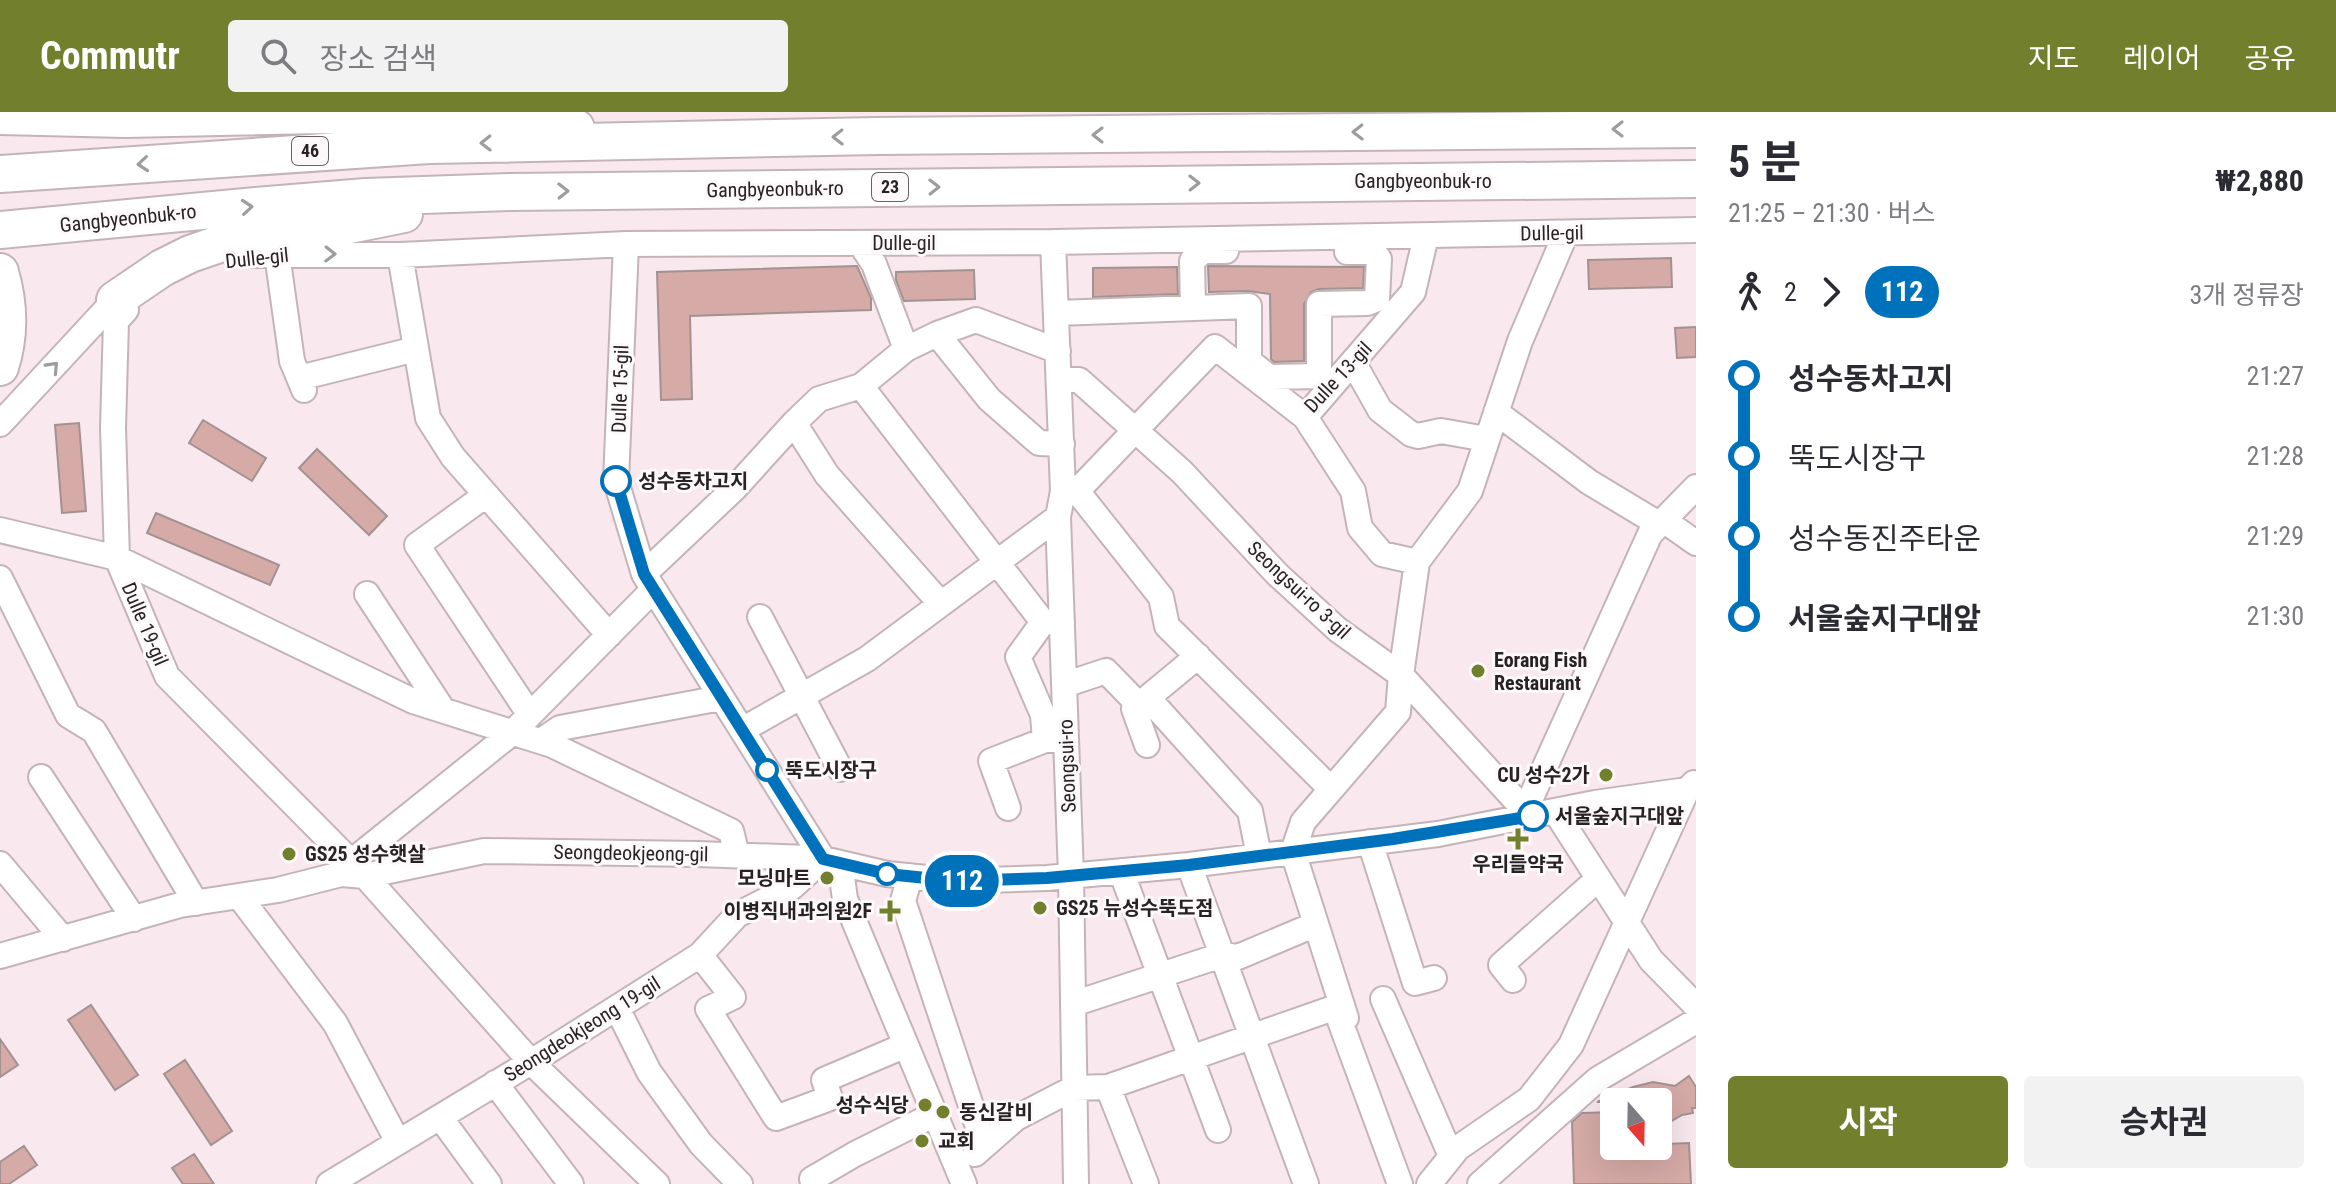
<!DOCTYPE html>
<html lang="ko">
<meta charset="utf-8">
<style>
:root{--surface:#fff;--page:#f2f2f3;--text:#2b2b33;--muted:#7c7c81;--accent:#72802d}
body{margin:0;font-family:"Roboto Condensed","Noto Sans KR",sans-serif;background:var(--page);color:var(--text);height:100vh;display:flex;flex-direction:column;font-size:30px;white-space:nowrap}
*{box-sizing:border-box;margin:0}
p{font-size:26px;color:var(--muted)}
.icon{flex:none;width:44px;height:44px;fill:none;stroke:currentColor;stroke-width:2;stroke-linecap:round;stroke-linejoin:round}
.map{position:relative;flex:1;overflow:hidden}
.side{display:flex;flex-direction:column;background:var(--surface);width:640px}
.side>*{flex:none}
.badge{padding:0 16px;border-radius:26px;font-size:28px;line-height:52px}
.needle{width:52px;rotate:160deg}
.controls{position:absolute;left:1600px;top:976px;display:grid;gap:16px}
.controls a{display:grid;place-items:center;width:72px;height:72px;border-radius:8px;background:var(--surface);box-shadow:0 8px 32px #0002;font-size:40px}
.map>.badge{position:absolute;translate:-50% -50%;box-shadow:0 0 0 4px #fff}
.legs{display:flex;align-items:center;gap:12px;height:88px;padding:0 32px;font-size:26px}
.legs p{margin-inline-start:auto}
.headline{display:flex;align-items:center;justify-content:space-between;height:136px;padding:0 32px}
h1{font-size:44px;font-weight:700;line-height:60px}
.button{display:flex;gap:16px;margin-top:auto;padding:16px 32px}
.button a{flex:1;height:92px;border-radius:8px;background:var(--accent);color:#fff;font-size:32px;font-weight:700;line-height:92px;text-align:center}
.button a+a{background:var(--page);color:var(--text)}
ul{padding:0 32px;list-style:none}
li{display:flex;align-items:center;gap:28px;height:80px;font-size:30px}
li i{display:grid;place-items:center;width:12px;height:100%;margin:0 10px;background:currentColor}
li i::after{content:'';width:20px;height:20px;margin:-10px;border:6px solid;border-radius:50%;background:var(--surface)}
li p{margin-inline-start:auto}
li:first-child i{background:linear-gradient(#0000 50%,currentColor 0)}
li:last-child i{background:linear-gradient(currentColor 50%,#0000 0)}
header{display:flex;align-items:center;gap:48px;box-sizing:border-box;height:112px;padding:0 40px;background:var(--accent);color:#fff}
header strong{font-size:38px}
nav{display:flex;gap:44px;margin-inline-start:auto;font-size:28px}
.search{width:560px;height:72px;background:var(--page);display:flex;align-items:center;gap:20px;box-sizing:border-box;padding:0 28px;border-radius:8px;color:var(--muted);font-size:30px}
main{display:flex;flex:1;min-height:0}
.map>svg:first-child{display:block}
.building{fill:#d5aaa7;stroke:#a29291;stroke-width:2}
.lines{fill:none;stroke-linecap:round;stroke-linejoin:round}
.minor-casing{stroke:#c4b4b8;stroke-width:28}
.highway-casing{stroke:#c4b4b8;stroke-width:40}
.minor{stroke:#fff;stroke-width:24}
.highway{stroke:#fff;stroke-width:36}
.oneway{stroke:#9e9c9c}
.line-1-casing{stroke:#fff;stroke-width:18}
.line-1{stroke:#0072bc;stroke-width:12}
.stop-1-dot{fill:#fff;stroke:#0072bc;stroke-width:4}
.poi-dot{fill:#72802d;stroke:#fdf9fa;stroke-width:3}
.labels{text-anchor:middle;stroke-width:6;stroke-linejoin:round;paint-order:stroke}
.shield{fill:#fdf9fa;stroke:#686264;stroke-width:2}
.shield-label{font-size:18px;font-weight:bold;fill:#282224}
.street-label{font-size:20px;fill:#282224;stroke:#fdf9fa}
.stop-label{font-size:20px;font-weight:bold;fill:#282224;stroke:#fdf9fa;text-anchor:start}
.poi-label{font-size:20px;font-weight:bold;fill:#282224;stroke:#fdf9fa;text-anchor:start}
</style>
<header>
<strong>Commutr</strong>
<div class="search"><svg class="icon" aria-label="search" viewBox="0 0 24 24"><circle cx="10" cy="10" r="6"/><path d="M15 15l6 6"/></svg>장소 검색</div>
<nav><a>지도</a><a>레이어</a><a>공유</a></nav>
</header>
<main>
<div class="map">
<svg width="1696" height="1072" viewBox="0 0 1696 1072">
<rect width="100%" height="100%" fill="#f9e8ed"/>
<path class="building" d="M 1671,146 L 1672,175 L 1589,177 L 1588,148 Z
M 857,154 L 871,186 L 871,198 L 690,204 L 692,287 L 661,288 L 657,160 Z
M 1208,154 L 1364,155 L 1363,176 L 1319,177 L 1311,180 L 1304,192 L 1304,249 L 1274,250 L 1271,247 L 1270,182 L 1248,179 L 1209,180 Z
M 1177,155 L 1178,182 L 1093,185 L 1093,156 Z
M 974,158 L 975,187 L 904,189 L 896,168 L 896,160 Z
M 1696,215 L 1696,245 L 1677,246 L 1675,216 Z
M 203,308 L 266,346 L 252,369 L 189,331 Z
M 79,311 L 86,399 L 62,401 L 55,313 Z
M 317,337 L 387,404 L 369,423 L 299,356 Z
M 156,401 L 279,453 L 270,473 L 147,421 Z
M 91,893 L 138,963 L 115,978 L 68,908 Z
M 0,927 L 18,953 L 0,965 Z
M 185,948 L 232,1019 L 211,1033 L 164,962 Z
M 1689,964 L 1696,975 L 1696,996 L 1692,996 L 1693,1001 L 1682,1003 L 1658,1017 L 1658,990 L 1597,990 L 1633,975 L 1653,970 L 1675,974 Z
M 1614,1000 L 1614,1034 L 1689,1031 L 1691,1072 L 1574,1072 L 1572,1010 L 1582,1001 Z
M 24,1034 L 37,1053 L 9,1072 L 0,1072 L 0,1050 Z
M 194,1042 L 214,1072 L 183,1072 L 172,1056 Z"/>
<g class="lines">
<defs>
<path id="minor" d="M 1053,130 L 1063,379 L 1058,405 L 1071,764 L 1076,1072
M 860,131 L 874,152 L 906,237
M 277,142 L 292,249 L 304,278
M 247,143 L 400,143 L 626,132 L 1053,130 L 1696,118
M 400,143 L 428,306 L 453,345 L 609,523
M 1193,196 L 1192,149 L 1203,139 L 1226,139
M 1057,201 L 1249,194 L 1249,249 L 1269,265 L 1319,264 L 1319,192 L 1367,191 L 1377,187 L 1379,147 L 1374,140 L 1347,140
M 937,222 L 989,287 L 1039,331 L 1062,332
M 1353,250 L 1380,298 L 1411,322 L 1418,324 L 1441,319 L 1486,327
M 299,266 L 416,237
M 1060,268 L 1079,268 L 1182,360 L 1277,462 L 1338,518 L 1401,563 L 1530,704
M 861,274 L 1043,510 L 1062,510
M 1496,300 L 1589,370 L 1657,411 L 1669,412 L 1696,431
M 1305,305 L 1353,379 L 1360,416 L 1382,442 L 1417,450
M 794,311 L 827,363 L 941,492
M 0,312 L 115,188 L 126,198 L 116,209 L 113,316 L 117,446 L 167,564 L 365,764 L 531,950 L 657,1072
M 1063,379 L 1077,379 L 1161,485 L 1167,514 L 1331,677
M 1077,379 L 1215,235 L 1305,305 L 1413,180 L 1426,124
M 486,383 L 417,433 L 530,603
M 0,418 L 117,446 L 413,589 L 552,633 L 731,719 L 737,743
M 644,462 L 735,376 L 794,311 L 819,287 L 861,274 L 906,237 L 937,222 L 976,208 L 1058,239
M 0,466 L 68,603 L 94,619 L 196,791
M 367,482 L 443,598
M 760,505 L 840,657
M 1043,510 L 1018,545 L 1043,603 L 1045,628
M 1064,573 L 1106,559 L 1139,593
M 1148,586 L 1250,699 L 1259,744
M 742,618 L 867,547 L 1058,405
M 541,629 L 560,616 L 721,586
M 1147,633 L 1134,597 L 1198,544
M 41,665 L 134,807
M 1008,696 L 991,649 L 1045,628 L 1060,628
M 1525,699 L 1650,422 L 1696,375
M 1555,699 L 1651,848 L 1696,894
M 1370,730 L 1415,871 L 1434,866
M 351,750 L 513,620 L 653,478
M 840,751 L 845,787 L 964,1072
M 0,752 L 63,827
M 1189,753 L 1306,1072
M 1121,759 L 1218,1018
M 910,764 L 903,789 L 984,1033
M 239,784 L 335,911 L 398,1030
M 700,843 L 733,885 L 708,897 L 776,1006 L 830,986 L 824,968 L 906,933
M 0,844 L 180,793 L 278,778 L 341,762 L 365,764 L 484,739 L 698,742 L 808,746 L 823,747 L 887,762 L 956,769 L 1047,766 L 1189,753 L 1438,722 L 1595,691 L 1687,678 L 1696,673
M 1513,868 L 1501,853 L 1598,767
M 1383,887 L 1451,1044
M 1073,892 L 1222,843 L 1238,845 L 1316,812
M 617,896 L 649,960 L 701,1032 L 740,1072
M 495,971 L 571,1072
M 1108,975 L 1342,893
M 440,1005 L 489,1072
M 975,1042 L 1016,1006 L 1074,976 L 1108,975 L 1146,1072
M 812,1067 L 855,1042 L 935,1002
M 329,1072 L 531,950 L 700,843 L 737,803 L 792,775 L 823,747 L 644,462 L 616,369 L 626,132
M 1400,1072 L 1340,909 L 1346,906 L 1293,740 L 1303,710 L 1398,600 L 1401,563 L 1417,450 L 1470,379 L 1520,229 L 1566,121
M 1429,1072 L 1458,1036 L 1529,987 L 1571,933 L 1687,678 L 1694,671
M 1480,1072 L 1598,967 L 1696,909"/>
<path id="highway" d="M 0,4 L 125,7 L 320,3 L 527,4 L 576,16
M 0,62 L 429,33 L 877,24 L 1696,17
M 0,118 L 256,94 L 366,85 L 510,80 L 1696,67
M 0,160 C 9,191 10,224 0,255
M 115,188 L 162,156 L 190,142 L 222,131 L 334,116 L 404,102"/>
</defs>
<use href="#minor" class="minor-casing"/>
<use href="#highway" class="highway-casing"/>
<use href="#minor" class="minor"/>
<use href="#highway" class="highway"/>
</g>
<defs><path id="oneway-chevron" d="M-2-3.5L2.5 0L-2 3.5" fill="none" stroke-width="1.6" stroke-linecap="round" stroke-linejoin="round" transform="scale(2)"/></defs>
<g class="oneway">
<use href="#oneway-chevron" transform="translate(1618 17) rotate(180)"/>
<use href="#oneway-chevron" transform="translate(1358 20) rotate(179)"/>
<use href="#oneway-chevron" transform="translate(1098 23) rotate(180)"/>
<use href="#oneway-chevron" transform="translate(838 25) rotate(179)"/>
<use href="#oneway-chevron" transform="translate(486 31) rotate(179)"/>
<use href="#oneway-chevron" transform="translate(143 52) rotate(175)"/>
<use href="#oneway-chevron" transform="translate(1194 71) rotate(-1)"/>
<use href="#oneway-chevron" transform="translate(934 75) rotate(-1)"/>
<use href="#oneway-chevron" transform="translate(563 79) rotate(-1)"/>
<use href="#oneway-chevron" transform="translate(247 95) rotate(-5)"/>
<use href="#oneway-chevron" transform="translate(330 142) rotate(1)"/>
<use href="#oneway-chevron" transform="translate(53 255) rotate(-47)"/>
</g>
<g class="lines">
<defs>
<path id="line-1" d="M 616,369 L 644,462 L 823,747 L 887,762 L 956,769 L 1047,766 L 1189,753 L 1393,727 L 1533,704"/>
</defs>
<use href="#line-1" class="line-1-casing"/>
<use href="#line-1" class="line-1"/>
</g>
<g class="stop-1-dot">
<circle cx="616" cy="369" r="14"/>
<circle cx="767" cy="658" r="10"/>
<circle cx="1533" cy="704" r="14"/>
<circle cx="887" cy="762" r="10"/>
</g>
<g class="poi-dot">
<circle cx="1478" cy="559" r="8"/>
<circle cx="1606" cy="663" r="8"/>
<path d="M1514 715h8v8h8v8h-8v8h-8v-8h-8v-8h8z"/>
<circle cx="289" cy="742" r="8"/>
<circle cx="827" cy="766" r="8"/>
<circle cx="1040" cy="796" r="8"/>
<path d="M886 787h8v8h8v8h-8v8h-8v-8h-8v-8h8z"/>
<circle cx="925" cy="993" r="8"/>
<circle cx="943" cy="1000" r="8"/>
<circle cx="922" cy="1029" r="8"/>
</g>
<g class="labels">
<g class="shield">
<rect x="292" y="25" width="36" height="28" rx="6"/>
<rect x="872" y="61" width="36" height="28" rx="6"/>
</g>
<g class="shield-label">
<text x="310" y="45">46</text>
<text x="890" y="81">23</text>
</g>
<g class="street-label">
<text x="1423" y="76">Gangbyeonbuk-ro</text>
<text transform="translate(775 77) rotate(-1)" y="7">Gangbyeonbuk-ro</text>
<text transform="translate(128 106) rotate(-6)" y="7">Gangbyeonbuk-ro</text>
<text transform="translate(1552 121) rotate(-1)" y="7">Dulle-gil</text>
<text x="904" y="138">Dulle-gil</text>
<text transform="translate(257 146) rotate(-6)" y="7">Dulle-gil</text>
<text transform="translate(1338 265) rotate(-47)" y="7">Dulle 13-gil</text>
<text transform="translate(620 277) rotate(-88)" y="7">Dulle 15-gil</text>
<text transform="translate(1299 478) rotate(43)" y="7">Seongsui-ro 3-gil</text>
<text transform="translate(145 512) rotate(67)" y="7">Dulle 19-gil</text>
<text transform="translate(1067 654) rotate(-92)" y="7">Seongsui-ro</text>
<text transform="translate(631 741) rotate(1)" y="7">Seongdeokjeong-gil</text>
<text transform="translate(582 917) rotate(-32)" y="7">Seongdeokjeong 19-gil</text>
</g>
<g class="stop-label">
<text x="638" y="376">성수동차고지</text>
<text x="785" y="665">뚝도시장구</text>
<text x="1555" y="711">서울숲지구대앞</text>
</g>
<g class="poi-label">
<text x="1494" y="555">Eorang Fish<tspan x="1494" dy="23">Restaurant</tspan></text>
<text x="1590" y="670" text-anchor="end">CU 성수2가</text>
<text x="305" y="749">GS25 성수햇살</text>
<text x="1518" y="759" text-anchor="middle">우리들약국</text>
<text x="811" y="773" text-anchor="end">모닝마트</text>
<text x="1056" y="803">GS25 뉴성수뚝도점</text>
<text x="872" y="806" text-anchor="end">이병직내과의원2F</text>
<text x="909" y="1000" text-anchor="end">성수식당</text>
<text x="959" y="1007">동신갈비</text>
<text x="938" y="1036">교회</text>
</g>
</g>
</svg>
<div class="controls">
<a><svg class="needle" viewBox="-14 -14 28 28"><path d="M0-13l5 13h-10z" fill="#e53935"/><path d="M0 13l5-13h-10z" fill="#7c7c81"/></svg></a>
</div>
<b class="badge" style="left:962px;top:769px;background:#0072bc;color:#fff">112</b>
</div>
<section class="side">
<div class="headline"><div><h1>5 분</h1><p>21:25 – 21:30 · 버스</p></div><b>₩2,880</b></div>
<div class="legs"><svg class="icon" aria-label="walk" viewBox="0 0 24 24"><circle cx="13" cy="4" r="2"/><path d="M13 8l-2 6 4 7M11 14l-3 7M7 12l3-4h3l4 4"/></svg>2<svg class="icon" aria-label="forward" viewBox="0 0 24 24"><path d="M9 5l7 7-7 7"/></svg><b class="badge" style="background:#0072bc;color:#fff">112</b><p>3개 정류장</p></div>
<ul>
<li><i style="color:#0072bc"></i><b>성수동차고지</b><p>21:27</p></li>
<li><i style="color:#0072bc"></i><span>뚝도시장구</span><p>21:28</p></li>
<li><i style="color:#0072bc"></i><span>성수동진주타운</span><p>21:29</p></li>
<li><i style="color:#0072bc"></i><b>서울숲지구대앞</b><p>21:30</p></li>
</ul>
<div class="button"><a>시작</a><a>승차권</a></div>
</section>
</main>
